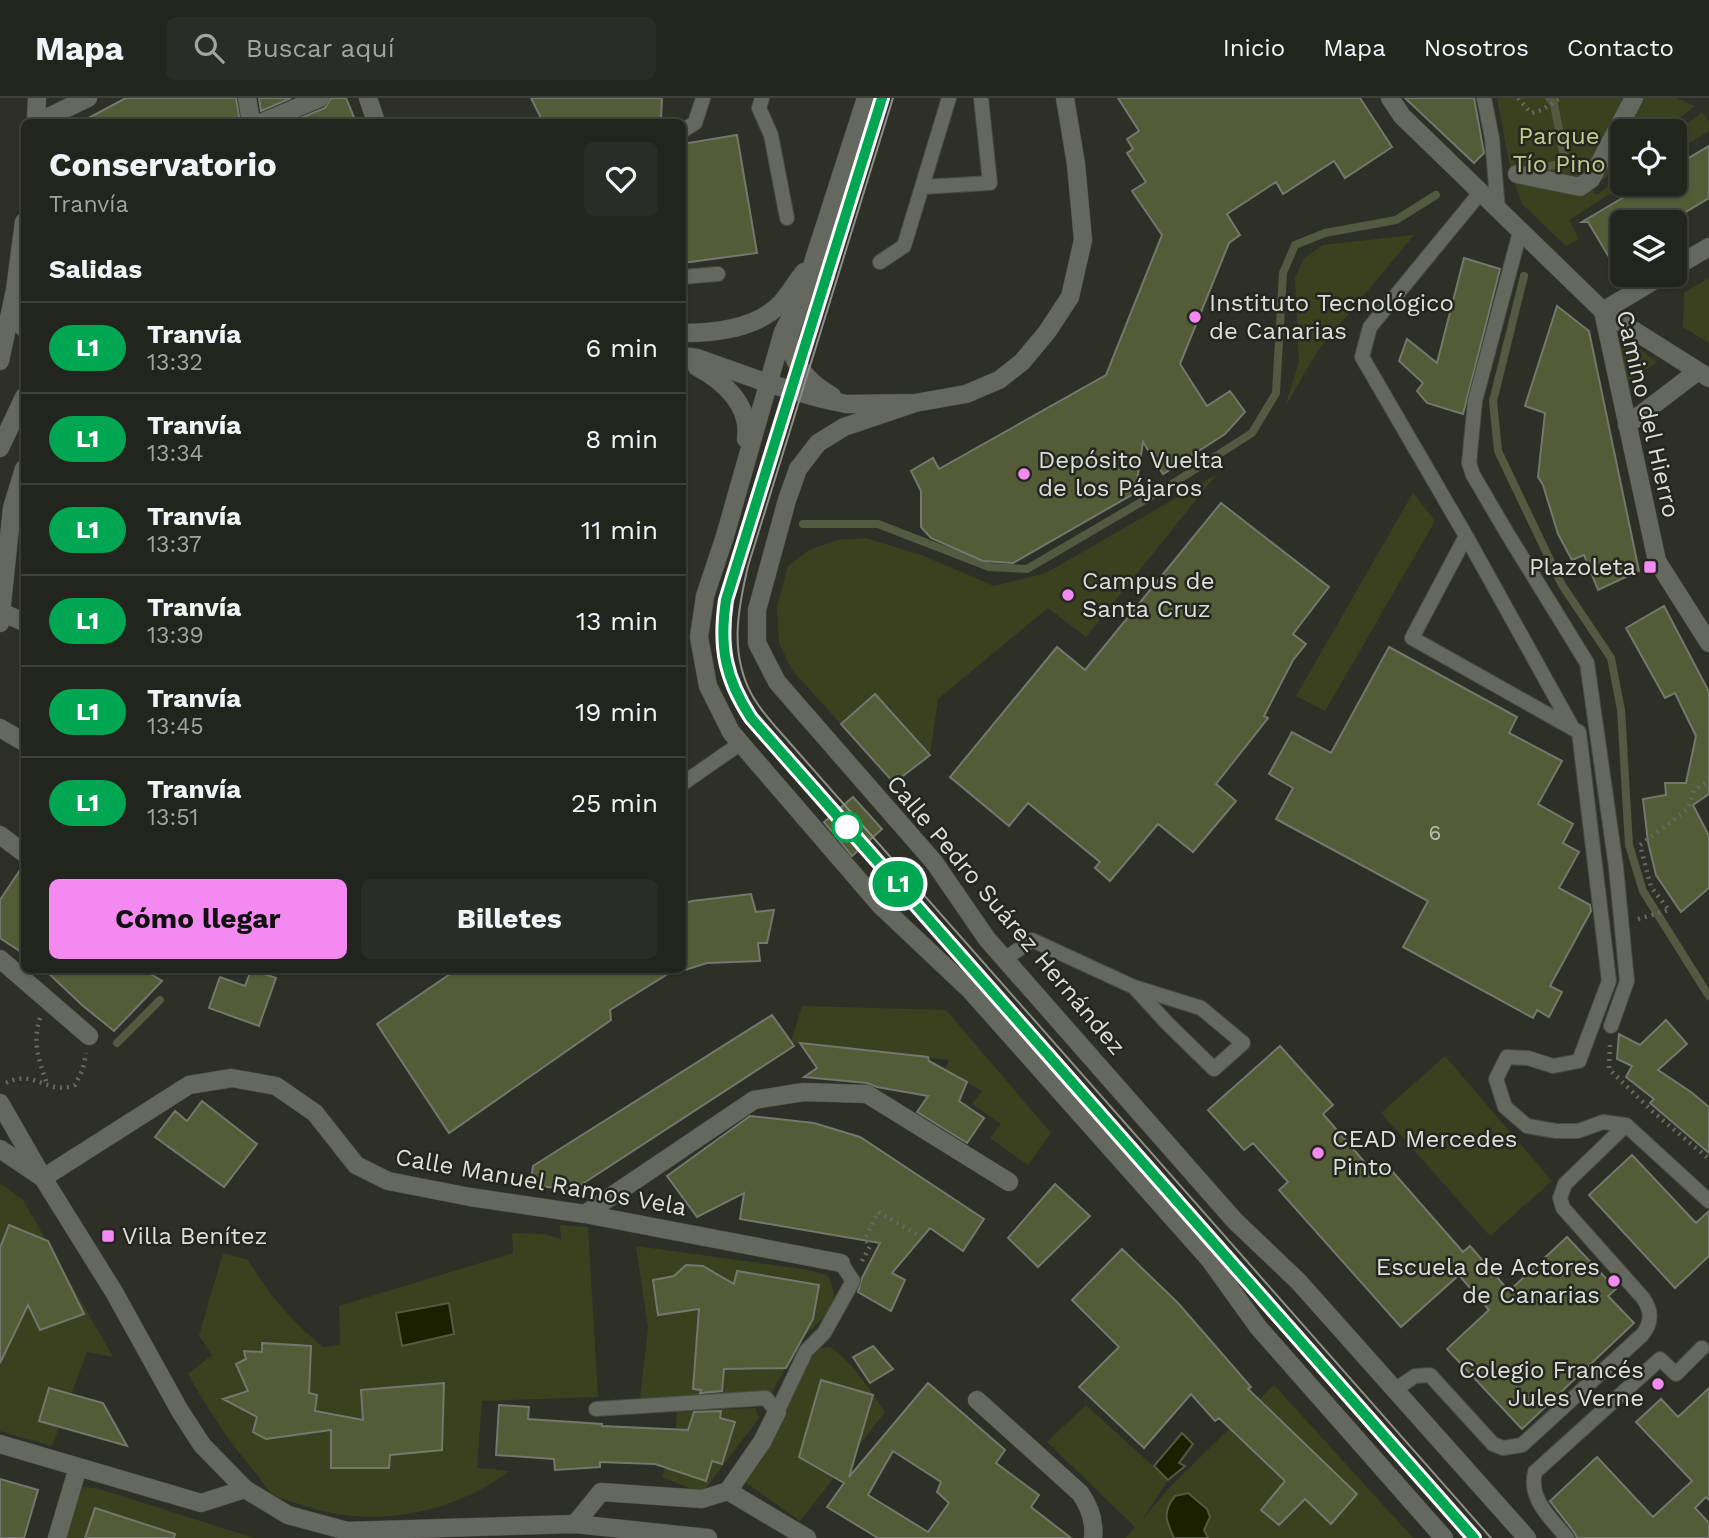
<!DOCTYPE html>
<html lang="es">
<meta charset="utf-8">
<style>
:root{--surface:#22241e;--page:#2a2c27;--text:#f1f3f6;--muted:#a2a4a4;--line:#3f413c;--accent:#f389f1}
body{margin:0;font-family:"Work Sans",sans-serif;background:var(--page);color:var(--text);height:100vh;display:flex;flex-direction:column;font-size:26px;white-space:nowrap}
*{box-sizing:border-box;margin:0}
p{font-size:23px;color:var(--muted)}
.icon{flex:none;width:38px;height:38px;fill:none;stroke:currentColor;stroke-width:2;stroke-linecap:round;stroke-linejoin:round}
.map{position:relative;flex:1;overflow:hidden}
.details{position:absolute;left:21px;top:21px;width:665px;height:854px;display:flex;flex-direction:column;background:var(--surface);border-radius:10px;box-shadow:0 2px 5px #0004,0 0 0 2px var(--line)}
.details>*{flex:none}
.badge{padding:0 14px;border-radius:23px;font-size:24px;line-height:46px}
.fabs{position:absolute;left:1610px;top:21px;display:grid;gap:14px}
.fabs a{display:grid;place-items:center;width:77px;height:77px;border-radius:10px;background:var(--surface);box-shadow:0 2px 5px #0004,0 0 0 2px var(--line);font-size:35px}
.map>.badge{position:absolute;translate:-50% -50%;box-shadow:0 0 0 4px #fff}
h2{padding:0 28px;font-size:26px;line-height:63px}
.round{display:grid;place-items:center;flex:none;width:74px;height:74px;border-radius:10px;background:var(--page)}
.overview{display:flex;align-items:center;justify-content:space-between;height:119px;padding:0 28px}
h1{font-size:33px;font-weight:700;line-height:52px}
.action{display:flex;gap:14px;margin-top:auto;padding:14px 28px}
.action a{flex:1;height:80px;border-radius:10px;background:var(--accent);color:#111;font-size:28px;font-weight:700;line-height:80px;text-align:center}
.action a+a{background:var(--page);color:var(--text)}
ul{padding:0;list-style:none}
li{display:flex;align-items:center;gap:21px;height:91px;padding:0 28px;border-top:2px solid var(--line)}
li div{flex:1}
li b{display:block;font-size:26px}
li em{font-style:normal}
li .badge{min-width:77px;font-weight:700;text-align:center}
header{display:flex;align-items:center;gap:42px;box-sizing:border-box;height:98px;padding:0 35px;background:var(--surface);border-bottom:2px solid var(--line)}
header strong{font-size:33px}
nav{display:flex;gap:38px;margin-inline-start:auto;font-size:24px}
.search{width:490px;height:63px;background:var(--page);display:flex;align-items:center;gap:18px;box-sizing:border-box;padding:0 24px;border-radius:10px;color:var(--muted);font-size:26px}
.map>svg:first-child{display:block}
.green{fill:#3b411f}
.water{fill:#1a2000;stroke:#545941;stroke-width:2}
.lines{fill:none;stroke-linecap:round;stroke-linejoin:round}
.stream{stroke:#545941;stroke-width:8}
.building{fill:#545b37;stroke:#74776d;stroke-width:2;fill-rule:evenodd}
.lane-casing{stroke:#4a4b45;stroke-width:16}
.street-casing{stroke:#4a4b45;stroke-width:19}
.secondary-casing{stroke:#4a4b45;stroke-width:19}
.path{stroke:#666861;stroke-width:4.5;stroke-dasharray:2 5;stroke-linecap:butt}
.lane{stroke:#65685f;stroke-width:14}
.street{stroke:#65685f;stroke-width:18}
.secondary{stroke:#65685f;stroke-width:18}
.tram{stroke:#8c8e87;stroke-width:2}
.line-casing{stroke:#fff;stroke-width:16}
.line{stroke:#00a651;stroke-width:10}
.poi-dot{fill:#f389f1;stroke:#25261f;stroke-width:2.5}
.stop-dot{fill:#fff;stroke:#00a651;stroke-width:3.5}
.labels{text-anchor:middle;stroke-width:5;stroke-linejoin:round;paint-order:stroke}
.number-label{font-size:21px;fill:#bbbdb0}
.park-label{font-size:24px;fill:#becb8b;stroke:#25261f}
.poi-label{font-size:24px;fill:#ddded9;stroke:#25261f;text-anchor:start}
.street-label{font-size:24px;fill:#ddded9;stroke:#25261f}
</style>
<header>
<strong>Mapa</strong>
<div class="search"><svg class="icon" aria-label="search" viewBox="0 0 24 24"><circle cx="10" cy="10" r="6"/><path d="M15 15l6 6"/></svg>Buscar aquí</div>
<nav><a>Inicio</a><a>Mapa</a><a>Nosotros</a><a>Contacto</a></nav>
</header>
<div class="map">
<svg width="1709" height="1440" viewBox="0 0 1709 1440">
<rect width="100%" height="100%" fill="#2e3028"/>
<path class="green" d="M 1497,0 L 1676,0 L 1695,8 L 1664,33 L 1622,33 L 1622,66 L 1591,91 L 1597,97 L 1622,77 L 1622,86 L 1625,86 L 1569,122 L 1579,141 L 1566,148 L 1522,106 L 1511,74 Z
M 1702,14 L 1709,24 L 1709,33 L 1675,54 L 1675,36 Z
M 1414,137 L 1318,252 L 1285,309 L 1299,264 L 1295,180 L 1304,160 L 1323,147 Z
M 1709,180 L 1709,245 L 1683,229 L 1684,195 Z
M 1627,242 L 1657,264 L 1626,285 L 1617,249 Z
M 1216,377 L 1086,539 L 1048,510 L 938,601 L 930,657 L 875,596 L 841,626 L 792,572 L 779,545 L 777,509 L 788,468 L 809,452 L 837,442 L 866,440 L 924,458 L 994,488 L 1046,475 Z
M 1413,395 L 1435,423 L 1325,613 L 1296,598 Z
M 802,908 L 946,912 L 1051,1035 L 1028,1067 L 990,1040 L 1001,1026 L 972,1006 L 982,993 L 945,972 L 949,962 L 791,944 Z
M 1445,958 L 1552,1083 L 1490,1138 L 1381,1015 Z
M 0,1085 L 23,1102 L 113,1259 L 87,1254 L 52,1348 L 0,1333 Z
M 560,1127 L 588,1129 L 598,1299 L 482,1303 L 477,1370 L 510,1373 C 450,1417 370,1432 299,1406 C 291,1403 281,1401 274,1397 C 267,1393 262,1383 257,1377 C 229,1343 209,1313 188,1276 L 212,1257 L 199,1238 L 223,1155 L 248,1162 C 268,1197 293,1224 323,1249 L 340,1247 L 339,1208 L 513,1155 L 512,1135 L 544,1136 L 561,1141 Z
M 636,1148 L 809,1172 L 828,1178 C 847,1213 812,1224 798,1247 C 789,1263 780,1280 771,1296 L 731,1295 L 640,1301 L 648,1229 Z
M 830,1249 C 854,1265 869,1291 885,1314 L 800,1423 L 745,1384 L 765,1356 L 808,1266 L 818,1251 Z
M 1274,1287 L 1413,1440 L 1126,1440 L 1135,1429 L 1047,1344 L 1086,1307 L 1168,1382 L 1142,1422 L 1170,1389 Z
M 755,1310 L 759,1320 L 702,1395 L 662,1379 L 675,1341 L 677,1313 Z
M 81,1389 L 96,1390 L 254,1440 L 66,1440 Z"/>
<path class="water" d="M 449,1205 L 454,1236 L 402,1248 L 396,1215 Z
M 1182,1335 L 1193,1346 L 1179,1365 L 1185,1368 L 1168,1382 L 1154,1368 Z
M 1188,1395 L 1207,1411 L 1210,1419 L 1204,1432 L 1208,1440 L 1174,1440 C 1166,1423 1162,1414 1175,1398 Z"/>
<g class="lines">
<path class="stream" d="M 1549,0 L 1554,6 L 1565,64
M 1539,71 L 1565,64
M 1524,178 L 1493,303 L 1498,353 L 1562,487 L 1611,560 L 1621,612 L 1629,747 L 1643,793 L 1709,898
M 803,426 L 878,426 L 989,469 L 1027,471 L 1172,386 L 1252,335 L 1276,295 L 1283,175 L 1295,147 L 1325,135 L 1396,122 L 1436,97
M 117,945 L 160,902"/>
</g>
<path class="building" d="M 126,0 L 236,0 L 240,24 L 81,24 Z
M 259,0 L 291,0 L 261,13 Z
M 331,0 L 346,0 L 356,24 L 291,24 L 325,10 Z
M 531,0 L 662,0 L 661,22 L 645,24 L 543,24 Z
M 1118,0 L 1360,0 L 1392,49 L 1345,80 L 1334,63 L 1283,96 L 1276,84 L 1227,116 L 1240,137 L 1229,145 L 1180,266 L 1207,308 L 1230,293 L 1245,314 L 1225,336 L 1163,376 L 1143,344 L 1135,395 L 1013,465 L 983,463 L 931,440 L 921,429 L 921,393 L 911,373 L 933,360 L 939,371 L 1106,277 L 1162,137 L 1132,93 L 1146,84 L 1127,55 L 1133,51 L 1127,41 L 1139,33 Z
M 1405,0 L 1474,0 L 1484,55 L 1474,65 Z
M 737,37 L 757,155 L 682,165 L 682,46 Z
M 1709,48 L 1709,100 L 1669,124 L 1622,124 L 1622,152 L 1609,159 L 1588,124 L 1582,124 L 1646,86 L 1675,86 L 1675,68 Z
M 1464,160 L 1500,171 L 1463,316 L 1427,305 L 1417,293 L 1423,285 L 1399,263 L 1407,241 L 1437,265 Z
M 1557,208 L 1589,233 L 1639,473 L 1598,492 L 1584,457 L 1572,462 L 1558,436 L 1543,387 L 1538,379 L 1545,315 L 1525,308 Z
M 1221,405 L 1329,489 L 1293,536 L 1306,546 L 1293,562 L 1264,618 L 1268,620 L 1216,686 L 1236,703 L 1193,754 L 1158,726 L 1110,783 L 1095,770 L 1100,764 L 1028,705 L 1009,728 L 950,679 L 1057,549 L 1085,572 Z
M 1664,508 L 1709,594 L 1709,696 L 1693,707 L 1709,738 L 1709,790 L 1681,814 L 1656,777 L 1648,744 L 1643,701 L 1666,697 L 1665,685 L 1686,685 L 1696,638 L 1675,595 L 1665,600 L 1626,530 Z
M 1389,549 L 1517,619 L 1509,635 L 1562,663 L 1538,706 L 1573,726 L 1563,745 L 1579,754 L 1559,790 L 1590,807 L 1591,813 L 1550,888 L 1562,894 L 1549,919 L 1537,912 L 1533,920 L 1403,849 L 1428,803 L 1276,721 L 1293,690 L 1269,676 L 1292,634 L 1331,655 Z
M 875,596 L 930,657 L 894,685 L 841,626 Z
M 853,699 L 882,731 L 852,758 L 824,724 Z
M 24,766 L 24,856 L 0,840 L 0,802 Z
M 751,796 L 756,814 L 774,812 L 767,845 L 758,845 L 760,863 L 707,865 L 682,873 L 682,806 L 692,803 Z
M 45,872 L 144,872 L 162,883 L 114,933 L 82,907 Z
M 251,872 L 276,880 L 259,928 L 209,910 L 220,879 L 245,888 Z
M 456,872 L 674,872 L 610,912 L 611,922 L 449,1035 L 377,926 Z
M 772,917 L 794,948 L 573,1092 L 530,1087 L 533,1068 Z
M 1666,922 L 1687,946 L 1658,972 L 1691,994 L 1709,1009 L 1709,1055 L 1650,1005 L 1654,1001 L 1626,979 L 1632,968 L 1617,961 L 1619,936 L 1640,947 Z
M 800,945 L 928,959 L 929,963 L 967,984 L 959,1003 L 984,1020 L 967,1045 L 917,1014 L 928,998 L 877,989 L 867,985 L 804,979 L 817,970 Z
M 1280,948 L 1333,1007 L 1323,1016 L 1374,1075 L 1385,1065 L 1463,1154 L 1470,1148 L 1509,1193 L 1567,1139 L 1616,1191 L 1608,1198 L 1634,1225 L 1522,1331 L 1447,1251 L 1489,1212 L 1459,1177 L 1401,1229 L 1279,1092 L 1288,1084 L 1253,1045 L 1244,1052 L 1208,1012 Z
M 202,1003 L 257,1046 L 224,1089 L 155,1039 L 175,1013 L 187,1023 Z
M 750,1018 L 814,1025 L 860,1039 L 984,1121 L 963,1153 L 930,1130 L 892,1175 L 905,1182 L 891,1213 L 858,1194 L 862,1180 L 880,1145 L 740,1121 L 744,1095 L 697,1119 L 667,1078 Z
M 1632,1057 L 1696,1125 L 1709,1113 L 1709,1158 L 1675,1190 L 1589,1097 Z
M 1055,1086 L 1090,1118 L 1038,1169 L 1008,1140 Z
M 9,1127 L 48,1143 L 84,1216 L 40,1232 L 28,1207 L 0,1265 L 0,1150 Z
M 1122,1151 L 1178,1205 L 1251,1289 L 1248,1291 L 1357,1396 L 1331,1426 L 1305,1401 L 1279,1427 L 1261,1412 L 1285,1383 L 1219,1320 L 1215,1323 L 1191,1296 L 1144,1350 L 1079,1289 L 1119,1249 L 1072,1202 Z
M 686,1167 L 703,1168 L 734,1186 L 737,1173 L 819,1187 L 813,1221 L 786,1270 L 724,1271 L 722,1293 L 700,1295 L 701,1292 L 693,1291 L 699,1211 L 658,1217 L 653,1182 L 674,1178 Z
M 262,1245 L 311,1248 L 309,1295 L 317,1297 L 315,1313 L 363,1322 L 361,1292 L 444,1285 L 442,1352 L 390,1357 L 389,1370 L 331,1370 L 331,1332 L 266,1341 L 253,1334 L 257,1319 L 223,1301 L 248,1293 L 236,1266 L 246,1261 L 244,1253 L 262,1254 Z
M 873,1248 L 893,1271 L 870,1285 L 853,1259 Z
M 821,1282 L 873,1297 L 849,1379 L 928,1285 L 1005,1352 L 996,1365 L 1039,1397 L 1031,1409 L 1071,1440 L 878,1440 L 827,1409 L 844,1385 L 799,1359 ZM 893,1353 L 941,1384 L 937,1394 L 949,1405 L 928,1434 L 868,1397 Z
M 49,1290 L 103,1305 L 127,1348 L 39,1323 Z
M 1709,1290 L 1709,1402 L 1706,1399 L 1695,1410 L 1709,1425 L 1709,1440 L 1577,1440 L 1574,1434 L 1550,1403 L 1597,1359 L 1653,1419 L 1692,1383 L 1636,1324 L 1661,1301 L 1678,1319 Z
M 499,1307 L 529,1309 L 528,1321 L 602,1326 L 602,1328 L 688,1332 L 694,1314 L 721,1313 L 720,1320 L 735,1324 L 722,1366 L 712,1363 L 706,1383 L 655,1366 L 600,1364 L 600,1369 L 555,1372 L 554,1361 L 496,1357 Z
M 0,1381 L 38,1392 L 24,1440 L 0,1440 Z
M 95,1410 L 175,1436 L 174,1440 L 85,1440 Z"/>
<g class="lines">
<defs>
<path id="lane" d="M 762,0 L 759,10 L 771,37 L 787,120
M 1484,0 L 1492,40 L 1498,113
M 682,33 L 695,25 L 703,0
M 922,89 L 990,85 L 981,0
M 1480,95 L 1370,229 L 1362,259 L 1466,438 L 1412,540 L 1579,634 L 1609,883 L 1579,963 L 1553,968 L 1528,960 L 1507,959 L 1496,981 L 1505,1009 L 1527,1028 L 1556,1033 L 1578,1033 L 1603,1024 L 1626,1027
M 1520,134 L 1475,303 L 1469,365 L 1473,377 L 1507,435 L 1587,565 L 1616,769 L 1627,883 L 1611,928
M 880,164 L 904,148 L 949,0
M 682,179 L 718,176
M 1466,438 L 1572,629
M 682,686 L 741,645
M 1005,861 L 1032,842 L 1134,889 L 1167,925 L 1214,971 L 1243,945 L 1201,910 L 1134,889
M 1396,1291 L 1415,1278 L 1430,1277 L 1493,1346 L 1503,1350 L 1522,1347 L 1642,1237 C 1652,1225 1652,1213 1643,1200 L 1563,1110 L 1560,1100 L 1565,1086 L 1626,1027 L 1709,1103
M 596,1311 L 766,1300 L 777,1314 L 806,1253 L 824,1235 L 853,1183 L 841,1165
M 1567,1440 C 1551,1420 1528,1401 1535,1374 L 1660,1261 L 1676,1276 L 1702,1250"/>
<path id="street" d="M 247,0 L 251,24
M 1390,0 L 1402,18 L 1603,213 L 1709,280
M 38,24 L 88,0
M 263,24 L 320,0
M 1517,76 L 1580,89 L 1591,81 L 1634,0
M 1675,169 L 1709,149
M 1603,213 L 1657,463 L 1709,545
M 1603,213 L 1663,177
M 1627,327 L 1698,273
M 1,514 L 24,524
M 0,525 L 12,410 L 24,371
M 0,630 L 24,644
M 0,737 L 24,755
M 0,861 L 89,938
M 0,1051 L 43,1080 L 189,987 L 232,980 L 276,988 L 315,1015 L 356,1067 L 388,1083 L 470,1099 L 585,1116 L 841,1165
M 585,1116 L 754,1002 L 804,994 L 867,996 L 1009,1084
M 977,1302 L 1080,1395 C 1090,1409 1095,1423 1093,1440
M 0,1346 L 201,1405 L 245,1391
M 728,1393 L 807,1440
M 575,1426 L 601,1394 L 702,1401 L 728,1393 L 762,1344 L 777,1314
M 57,1440 L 78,1369"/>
<path id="secondary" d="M 368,0 L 376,24
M 36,24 L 37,0
M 801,199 L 783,234 L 725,438 L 705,498 L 699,539 L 708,588 L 731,634 L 881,808 L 970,892 L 1210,1162 L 1258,1229 L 1444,1440
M 14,205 L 18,222 L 24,230
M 682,235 C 715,235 757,231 781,205 C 789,196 796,184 804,174
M 682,258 L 697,260 L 767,285 L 823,301 L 846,306 L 915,305 L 966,296 L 999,282 L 1022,264 L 1047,234 L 1070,199 L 1083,142 L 1076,66 L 1065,0
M 0,263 L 15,192 L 24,124
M 697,269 C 724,283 751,308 746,341
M 832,298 C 809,285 791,266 789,239 L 866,0
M 915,305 L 844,329 L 818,345 L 798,371 L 787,402 L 757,512 L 757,545 L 777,584 L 934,764 L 987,841 L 1235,1123 L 1298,1183 L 1527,1440
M 0,350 L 24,299
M 0,1005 L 43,1080 L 114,1194 L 180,1313 L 202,1347 L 245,1391 L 288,1417 L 347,1433 L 575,1426 L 708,1440"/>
</defs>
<use href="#lane" class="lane-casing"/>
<use href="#street" class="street-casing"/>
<use href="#secondary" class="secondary-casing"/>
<path class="path" d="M 1518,0 L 1531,15 L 1542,12 L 1560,0
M 1638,821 L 1669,812 L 1651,789 L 1640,747 L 1688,711 L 1694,692 L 1709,683
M 40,920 C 32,945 39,962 47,986
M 1610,947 L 1609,971 L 1653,1014 L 1709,1061
M 6,985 C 35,970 47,998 75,987 L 83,971 L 86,955
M 862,1163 L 870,1148 L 865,1141 L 878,1114 L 920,1138"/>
<use href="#lane" class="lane"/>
<use href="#street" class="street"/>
<use href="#secondary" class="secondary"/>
<path class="tram" d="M 882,0 L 726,502 C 719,549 725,580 751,620 L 1474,1440
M 893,0 L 748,468 C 738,511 729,555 752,597 C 761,614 776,629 789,644 L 1491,1440"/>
</g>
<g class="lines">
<defs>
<path id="line" d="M 882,0 L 726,502 C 719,549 725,580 751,620 L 1474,1440"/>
</defs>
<use href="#line" class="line-casing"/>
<use href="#line" class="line"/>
</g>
<g class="poi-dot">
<circle cx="1195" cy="219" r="7"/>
<circle cx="1024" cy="376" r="7"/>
<rect x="1643" y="462" width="14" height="14" rx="3.5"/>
<circle cx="1068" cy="497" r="7"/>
<circle cx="1318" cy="1055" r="7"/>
<rect x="101" y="1131" width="14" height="14" rx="3.5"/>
<circle cx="1614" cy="1183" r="7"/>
<circle cx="1658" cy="1286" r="7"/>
</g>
<circle class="stop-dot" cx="847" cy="729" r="14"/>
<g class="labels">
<g class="number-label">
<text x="1435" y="742">6</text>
</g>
<g class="park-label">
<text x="1559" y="46">Parque<tspan x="1559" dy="28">Tío Pino</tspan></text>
</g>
<g class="poi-label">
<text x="1209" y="213">Instituto Tecnológico<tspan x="1209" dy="28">de Canarias</tspan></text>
<text x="1038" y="370">Depósito Vuelta<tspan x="1038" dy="28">de los Pájaros</tspan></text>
<text x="1636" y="477" text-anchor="end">Plazoleta</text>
<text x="1082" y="491">Campus de<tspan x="1082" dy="28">Santa Cruz</tspan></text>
<text x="1332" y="1049">CEAD Mercedes<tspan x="1332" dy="28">Pinto</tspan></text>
<text x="122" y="1146">Villa Benítez</text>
<text x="1600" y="1177" text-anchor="end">Escuela de Actores<tspan x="1600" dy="28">de Canarias</tspan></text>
<text x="1644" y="1280" text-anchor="end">Colegio Francés<tspan x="1644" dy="28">Jules Verne</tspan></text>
</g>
<g class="street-label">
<text transform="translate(1648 316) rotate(77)" y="8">Camino del Hierro</text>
<text transform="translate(1006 817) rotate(50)" y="8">Calle Pedro Suárez Hernández</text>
<text transform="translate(541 1084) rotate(10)" y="8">Calle Manuel Ramos Vela</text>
</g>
</g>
</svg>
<div class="fabs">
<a><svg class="icon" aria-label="locate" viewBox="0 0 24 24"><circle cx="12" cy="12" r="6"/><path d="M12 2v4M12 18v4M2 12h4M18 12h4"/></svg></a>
<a><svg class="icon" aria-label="layers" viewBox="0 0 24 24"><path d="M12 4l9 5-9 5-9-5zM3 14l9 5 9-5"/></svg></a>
</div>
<b class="badge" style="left:898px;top:786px;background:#00a651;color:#fff">L1</b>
<section class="details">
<div class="overview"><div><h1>Conservatorio</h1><p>Tranvía</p></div><a class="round"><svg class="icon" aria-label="heart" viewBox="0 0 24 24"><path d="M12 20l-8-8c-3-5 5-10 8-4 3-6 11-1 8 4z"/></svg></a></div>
<h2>Salidas</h2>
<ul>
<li><span class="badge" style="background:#00a651;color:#fff">L1</span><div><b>Tranvía</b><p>13:32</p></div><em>6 min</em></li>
<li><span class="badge" style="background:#00a651;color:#fff">L1</span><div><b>Tranvía</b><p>13:34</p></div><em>8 min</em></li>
<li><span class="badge" style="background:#00a651;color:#fff">L1</span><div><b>Tranvía</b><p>13:37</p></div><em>11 min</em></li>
<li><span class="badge" style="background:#00a651;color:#fff">L1</span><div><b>Tranvía</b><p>13:39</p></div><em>13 min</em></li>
<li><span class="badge" style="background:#00a651;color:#fff">L1</span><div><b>Tranvía</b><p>13:45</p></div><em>19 min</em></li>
<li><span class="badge" style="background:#00a651;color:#fff">L1</span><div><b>Tranvía</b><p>13:51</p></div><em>25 min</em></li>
</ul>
<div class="action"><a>Cómo llegar</a><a>Billetes</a></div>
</section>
</div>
